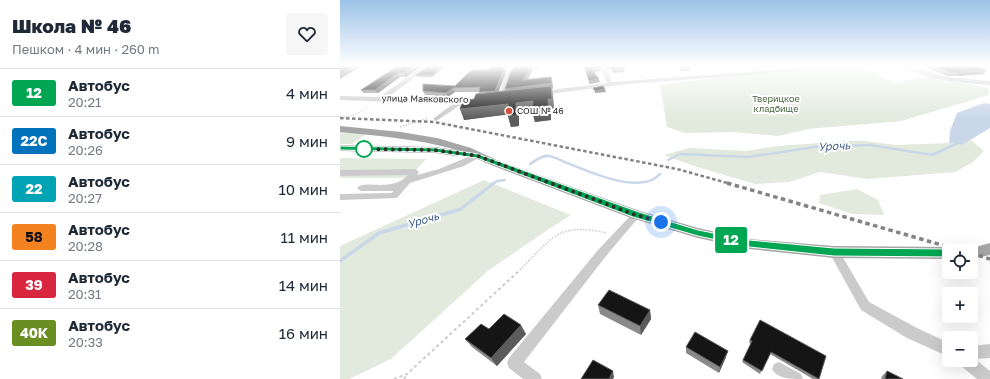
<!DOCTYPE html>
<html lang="ru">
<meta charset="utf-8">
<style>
:root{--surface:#fff;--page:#f6f6f7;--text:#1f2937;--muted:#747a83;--line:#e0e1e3}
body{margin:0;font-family:"Golos Text",sans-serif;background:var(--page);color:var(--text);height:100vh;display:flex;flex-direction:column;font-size:15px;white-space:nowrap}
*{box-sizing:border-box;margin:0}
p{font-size:13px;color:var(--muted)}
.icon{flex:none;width:22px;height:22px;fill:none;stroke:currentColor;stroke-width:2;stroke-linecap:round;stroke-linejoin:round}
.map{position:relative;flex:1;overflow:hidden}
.sheet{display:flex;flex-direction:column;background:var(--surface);width:340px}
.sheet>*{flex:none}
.badge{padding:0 8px;border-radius:3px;font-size:14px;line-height:26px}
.controls{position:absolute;left:602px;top:243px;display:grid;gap:8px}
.controls a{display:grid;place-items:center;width:36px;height:36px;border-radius:4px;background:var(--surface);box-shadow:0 4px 16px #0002;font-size:20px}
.you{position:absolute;width:20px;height:20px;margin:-10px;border:3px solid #fff;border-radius:50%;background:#1a73e8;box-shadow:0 0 0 6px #1a73e833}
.map>.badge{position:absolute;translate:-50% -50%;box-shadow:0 0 0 2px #fff}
.round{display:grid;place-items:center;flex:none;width:42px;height:42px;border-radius:4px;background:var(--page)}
.overview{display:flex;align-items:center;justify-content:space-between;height:68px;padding:0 12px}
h1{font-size:19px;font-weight:800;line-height:30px}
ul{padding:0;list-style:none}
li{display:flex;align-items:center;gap:12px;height:48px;padding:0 12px;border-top:1px solid var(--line)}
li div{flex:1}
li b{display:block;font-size:15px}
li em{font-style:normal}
li .badge{min-width:44px;font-weight:700;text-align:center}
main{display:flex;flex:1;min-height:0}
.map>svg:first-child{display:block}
.green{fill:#e1eadc}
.water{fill:#cad7e9}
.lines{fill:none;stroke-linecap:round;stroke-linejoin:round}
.stream-far1{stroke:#cad7e9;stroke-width:2.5}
.stream{stroke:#cad7e9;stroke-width:3.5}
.path-far2{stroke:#cbcbcb;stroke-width:1;stroke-dasharray:1.5 1.5;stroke-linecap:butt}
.path-far1{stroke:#cbcbcb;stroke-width:1.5;stroke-dasharray:1.5 1.5;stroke-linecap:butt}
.path{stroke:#cbcbcb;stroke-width:2;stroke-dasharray:3 3;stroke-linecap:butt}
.minor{fill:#cbcbcb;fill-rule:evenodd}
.major{fill:#a6a6a6;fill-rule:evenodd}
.rail-far1{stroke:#838383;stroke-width:2.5;stroke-dasharray:3.5 2.5;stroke-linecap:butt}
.rail{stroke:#838383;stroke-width:3.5;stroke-dasharray:4.5 3.5;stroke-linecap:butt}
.wall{fill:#8a8a8a}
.shaded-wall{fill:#5b5b5b}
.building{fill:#151515;stroke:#5b5b5b}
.line{fill:#00a651;stroke:#fff}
.walk{stroke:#2e2e2e;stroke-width:4;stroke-dasharray:0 7.2}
.poi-dot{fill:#d84f3c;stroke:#fff;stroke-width:1.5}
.stop-dot{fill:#fff;stroke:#00a651;stroke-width:2}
.labels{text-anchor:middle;stroke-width:4;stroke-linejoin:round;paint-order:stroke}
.far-street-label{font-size:9px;fill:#2e2e2e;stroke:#fff}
.far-park-label{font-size:9px;fill:#49663e;stroke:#fff}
.far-poi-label{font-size:9px;fill:#2e2e2e;stroke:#fff;text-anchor:start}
.water-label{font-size:11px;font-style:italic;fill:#426089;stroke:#fff}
</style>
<main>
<section class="sheet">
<div class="overview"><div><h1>Школа № 46</h1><p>Пешком · 4 мин · 260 m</p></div><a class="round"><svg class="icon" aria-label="heart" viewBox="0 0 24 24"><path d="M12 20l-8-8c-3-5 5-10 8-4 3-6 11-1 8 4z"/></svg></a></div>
<ul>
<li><span class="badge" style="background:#00a651;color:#fff">12</span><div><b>Автобус</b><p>20:21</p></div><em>4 мин</em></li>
<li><span class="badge" style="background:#0072bc;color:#fff">22С</span><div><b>Автобус</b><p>20:26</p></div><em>9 мин</em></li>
<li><span class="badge" style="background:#00a3b4;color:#fff">22</span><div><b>Автобус</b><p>20:27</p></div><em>10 мин</em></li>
<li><span class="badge" style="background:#f58220;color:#111">58</span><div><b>Автобус</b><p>20:28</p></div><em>11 мин</em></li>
<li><span class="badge" style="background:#d7263d;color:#fff">39</span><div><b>Автобус</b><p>20:31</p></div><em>14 мин</em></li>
<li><span class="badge" style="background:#6b8e23;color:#fff">40К</span><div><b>Автобус</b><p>20:33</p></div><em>16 мин</em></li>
</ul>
</section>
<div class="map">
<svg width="650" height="379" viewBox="0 0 650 379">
<rect width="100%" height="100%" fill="#fff"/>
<path class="green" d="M 524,67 L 554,83 L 561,83 L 564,80 L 592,77 L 648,88 L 649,95 L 561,121 L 468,129 L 438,136 L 393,132 L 345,133 L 327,127 L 320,85 L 391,76 Z
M 0,132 L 26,134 L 12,144 L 0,144 Z
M 631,140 L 644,151 L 633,162 L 615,172 L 528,179 L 480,172 L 449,182 L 415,184 L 351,165 L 324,155 L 349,148 L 406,151 L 437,146 L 508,141 L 524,141 L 556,145 L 609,143 L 622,145 Z
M 0,158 L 86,159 L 69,178 L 0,178 Z
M 144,180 L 231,215 L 206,231 L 149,270 L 51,359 L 9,379 L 0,379 L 0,246 Z
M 517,189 L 538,200 L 544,215 L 512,214 L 479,203 L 480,195 Z"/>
<path class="water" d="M 644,103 L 650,104 L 650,128 L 622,145 L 609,143 L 610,131 L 617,113 Z"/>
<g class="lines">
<path class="stream-far1" d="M 328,160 L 340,154 L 408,157 L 475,147 L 530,145 L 592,155 L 620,142
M 190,164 C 196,160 202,155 209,156 C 216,157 223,162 230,164 C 252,173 301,195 320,174
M 153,184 L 157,181 L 165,180"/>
<path class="stream" d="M 0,261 L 39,233 L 121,209 L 154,183"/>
<path class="path-far2" d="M 1,118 L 14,115 L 29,107"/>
<path class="path-far1" d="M 0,118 L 5,117
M 60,127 L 89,118
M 180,270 C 189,261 210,237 221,233 C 236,227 253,230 267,233"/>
<path class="path" d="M 54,379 L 67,374 L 181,269
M 64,379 L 67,374"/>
<path class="minor" d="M 84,66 L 90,66 L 47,98 L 135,100 L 135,102 L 122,104 L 96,121 L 94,120 L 94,118 L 113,104 L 0,100 L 0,96 L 39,97 Z
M 173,66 L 179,66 L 171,75 L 164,98 L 159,99 L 158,98 L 165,75 Z
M 263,66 L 268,66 L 267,69 L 272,82 L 489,66 L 508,66 L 505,68 L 287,84 L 202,95 L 199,93 L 202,91 L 267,83 L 261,69 Z
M 563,66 L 570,66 L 607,77 L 650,81 L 650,85 C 627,83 582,80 563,66 Z
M 135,154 L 141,154 L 142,156 L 124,166 L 70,183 L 57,198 L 0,200 L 0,194 L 52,193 L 53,191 L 21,191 L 17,188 C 25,179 51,193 68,175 L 0,176 L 0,170 L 75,169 L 79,172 L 77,175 L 99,169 Z
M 296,212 L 299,213 L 301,215 L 299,217 L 266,256 L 184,362 L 200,374 L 202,379 L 183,379 L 169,368 L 167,363 L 169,358 L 258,250 L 293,213 Z
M 494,248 L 498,249 L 529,302 L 577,328 L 609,343 L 609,357 L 567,338 L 521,310 L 489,252 L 490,249 Z
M 650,344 L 650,358 L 635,359 L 650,371 L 650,379 L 637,379 L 620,365 L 618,360 L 631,360 L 631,346 Z
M 439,362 L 461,374 L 463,379 C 452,379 437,379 432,369 L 434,364 Z"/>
<path class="major" d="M 0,126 L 61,132 L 97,138 L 131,148 L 159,161 L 300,211 L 358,228 L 409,239 L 494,246 L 609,247 L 615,250 L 609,250 L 609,259 L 494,258 L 409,249 L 358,238 L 291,218 L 151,165 L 119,151 L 120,153 L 119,155 L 115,156 L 95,153 L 0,151 L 0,145 L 95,147 L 117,150 C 78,139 40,136 0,132 Z
M 650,243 L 650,255 L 631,259 L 631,250 L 625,250 Z"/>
<path class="rail-far1" d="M 0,118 L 94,122 L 337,169 L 391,184"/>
<path class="rail" d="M 387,183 L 619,250
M 631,253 L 650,259"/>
</g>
<path class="wall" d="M 58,66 L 79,68 L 66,77 L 60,77 L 38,93 L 23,93 L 21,90 Z
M 152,66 L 164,66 L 166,72 L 158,92 L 166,91 L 175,67 L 200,66 L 198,69 L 192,69 L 192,71 L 188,80 L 211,77 L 212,82 L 213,88 L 212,89 L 213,96 L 214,109 L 211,109 L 211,120 L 195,122 L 192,111 L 179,113 L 179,126 L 171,127 L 168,116 L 168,114 L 124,120 L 134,99 L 140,94 L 139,92 L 115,92 L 108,97 L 85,95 L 83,91 L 115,86 L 148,70 Z
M 340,66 L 350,66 L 350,71 L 341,71 Z
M 584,66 L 637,66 L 646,70 L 644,74 L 616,76 L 607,76 Z
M 103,68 L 92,77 L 78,77 L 76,75 Z
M 258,305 L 310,310 L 311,319 L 301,335 L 260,314 Z
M 149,329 L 186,334 L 157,366 L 132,347 L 125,339 Z
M 410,340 L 486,356 L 478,379 L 473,379 L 430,354 L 420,374 L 402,362 L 411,344 L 409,342 Z
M 346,347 L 386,357 L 379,373 L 346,353 Z
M 547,371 L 563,379 L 541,379 L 542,376 Z"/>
<path class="shaded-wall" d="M 15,66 L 22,66 L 0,79 L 0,74 Z
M 75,66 L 78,66 L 79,68 L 66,77 L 64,73 Z
M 102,66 L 103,68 L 92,77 L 91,75 Z
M 163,66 L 164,66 L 166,72 L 157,96 L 155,91 L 161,68 Z
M 191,66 L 192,71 L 184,85 L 183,80 Z
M 260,66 L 262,66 L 260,71 L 253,72 L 252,69 Z
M 271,66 L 271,69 L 269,70 L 269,67 Z
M 284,66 L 285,66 L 284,72 L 273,73 L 272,70 Z
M 646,70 L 644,74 L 616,76 L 618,72 Z
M 58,73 L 60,77 L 38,93 L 35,90 Z
M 211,77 L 212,82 L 213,88 L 212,89 L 213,96 L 214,109 L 211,109 L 211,120 L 195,122 L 192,111 L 179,113 L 179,126 L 171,127 L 168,116 L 176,103 L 208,99 L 167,94 L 165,89 Z
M 259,79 L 260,82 L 249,84 L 249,81 Z
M 113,88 L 115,92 L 108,97 L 106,93 Z
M 265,89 L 266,92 L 255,93 L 255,91 Z
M 168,104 L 171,114 L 124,120 L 120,109 Z
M 310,310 L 311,319 L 301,335 L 300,326 Z
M 181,325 L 186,334 L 157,366 L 151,358 Z
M 388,351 L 386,357 L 379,373 L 380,367 Z
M 273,371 L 274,377 L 273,379 L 269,379 Z"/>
<path class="building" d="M 0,66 L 15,66 L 0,74 Z
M 58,66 L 75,66 L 64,73 L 58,73 L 35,90 L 21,90 Z
M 89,66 L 102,66 L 91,75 L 76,75 Z
M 152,66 L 163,66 L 161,68 L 165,67 L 155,91 L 139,92 L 140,87 L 113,88 L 106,93 L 83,91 L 83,84 L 115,86 L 129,72 L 133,70 L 148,70 Z
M 185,66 L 198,66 L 197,67 Z
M 191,66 L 183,80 L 211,77 L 212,83 L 165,89 L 171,71 L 175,67 Z
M 244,66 L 260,66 L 260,68 L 252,69 L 259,79 L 249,81 Z
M 268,66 L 284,66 L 283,69 L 272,70 L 271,66 L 269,67 Z
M 341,66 L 350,66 L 350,67 L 341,68 Z
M 595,66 L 637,66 L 646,70 L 618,72 L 609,72 Z
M 211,86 L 212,99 L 208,99 L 209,109 L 192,111 L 193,101 L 176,103 L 176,115 L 168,116 L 168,104 L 120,109 L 123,100 L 134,99 L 136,94 Z
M 263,86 L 265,89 L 255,91 L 253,88 Z
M 269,290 L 310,310 L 300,326 L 258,305 Z
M 164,314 L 181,325 L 151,358 L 125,339 L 141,324 L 149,329 Z
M 420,320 L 486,356 L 479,379 L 431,352 L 422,371 L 403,360 L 412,341 L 410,340 Z
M 355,332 L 388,351 L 380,367 L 346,347 Z
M 253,360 L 273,371 L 269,379 L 241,379 Z
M 547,371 L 563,379 L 545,379 Z"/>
<linearGradient id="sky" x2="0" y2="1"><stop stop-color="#9cc2e8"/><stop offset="0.55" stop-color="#fff"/><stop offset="1" stop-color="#fff" stop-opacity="0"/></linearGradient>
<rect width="650" height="119" fill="url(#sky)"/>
<path class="line" d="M 0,146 L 95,148 L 138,154 L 299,212 L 358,230 L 409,240 L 494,248 L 609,249 L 612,250 L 614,253 L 612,256 L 609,257 L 494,256 L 409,247 L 358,236 L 293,217 L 137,158 L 95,152 L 0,150 Z"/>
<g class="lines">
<path class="walk" d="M 24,149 L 95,150 L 138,156 L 296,215 L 321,222"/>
</g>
<circle class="poi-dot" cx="169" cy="111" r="4"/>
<circle class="stop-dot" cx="24" cy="149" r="8"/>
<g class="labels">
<g class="far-street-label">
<text transform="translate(85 99) rotate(1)" y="3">улица Маяковского</text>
</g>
<g class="far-park-label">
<text x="436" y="102">Тверицкое<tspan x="436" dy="10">кладбище</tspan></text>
</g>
<g class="far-poi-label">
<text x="177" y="114">СОШ № 46</text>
</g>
<g class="water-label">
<text transform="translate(494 146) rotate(-3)" y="4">Урочь</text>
<text transform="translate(83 220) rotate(-16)" y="4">Урочь</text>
</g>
</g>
</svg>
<div class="controls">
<a><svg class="icon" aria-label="locate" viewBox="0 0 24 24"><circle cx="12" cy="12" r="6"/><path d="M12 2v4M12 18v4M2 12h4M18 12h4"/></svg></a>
<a>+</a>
<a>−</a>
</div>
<div class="you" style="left:321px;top:222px"></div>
<b class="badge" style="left:391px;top:240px;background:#00a651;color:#fff">12</b>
</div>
</main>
